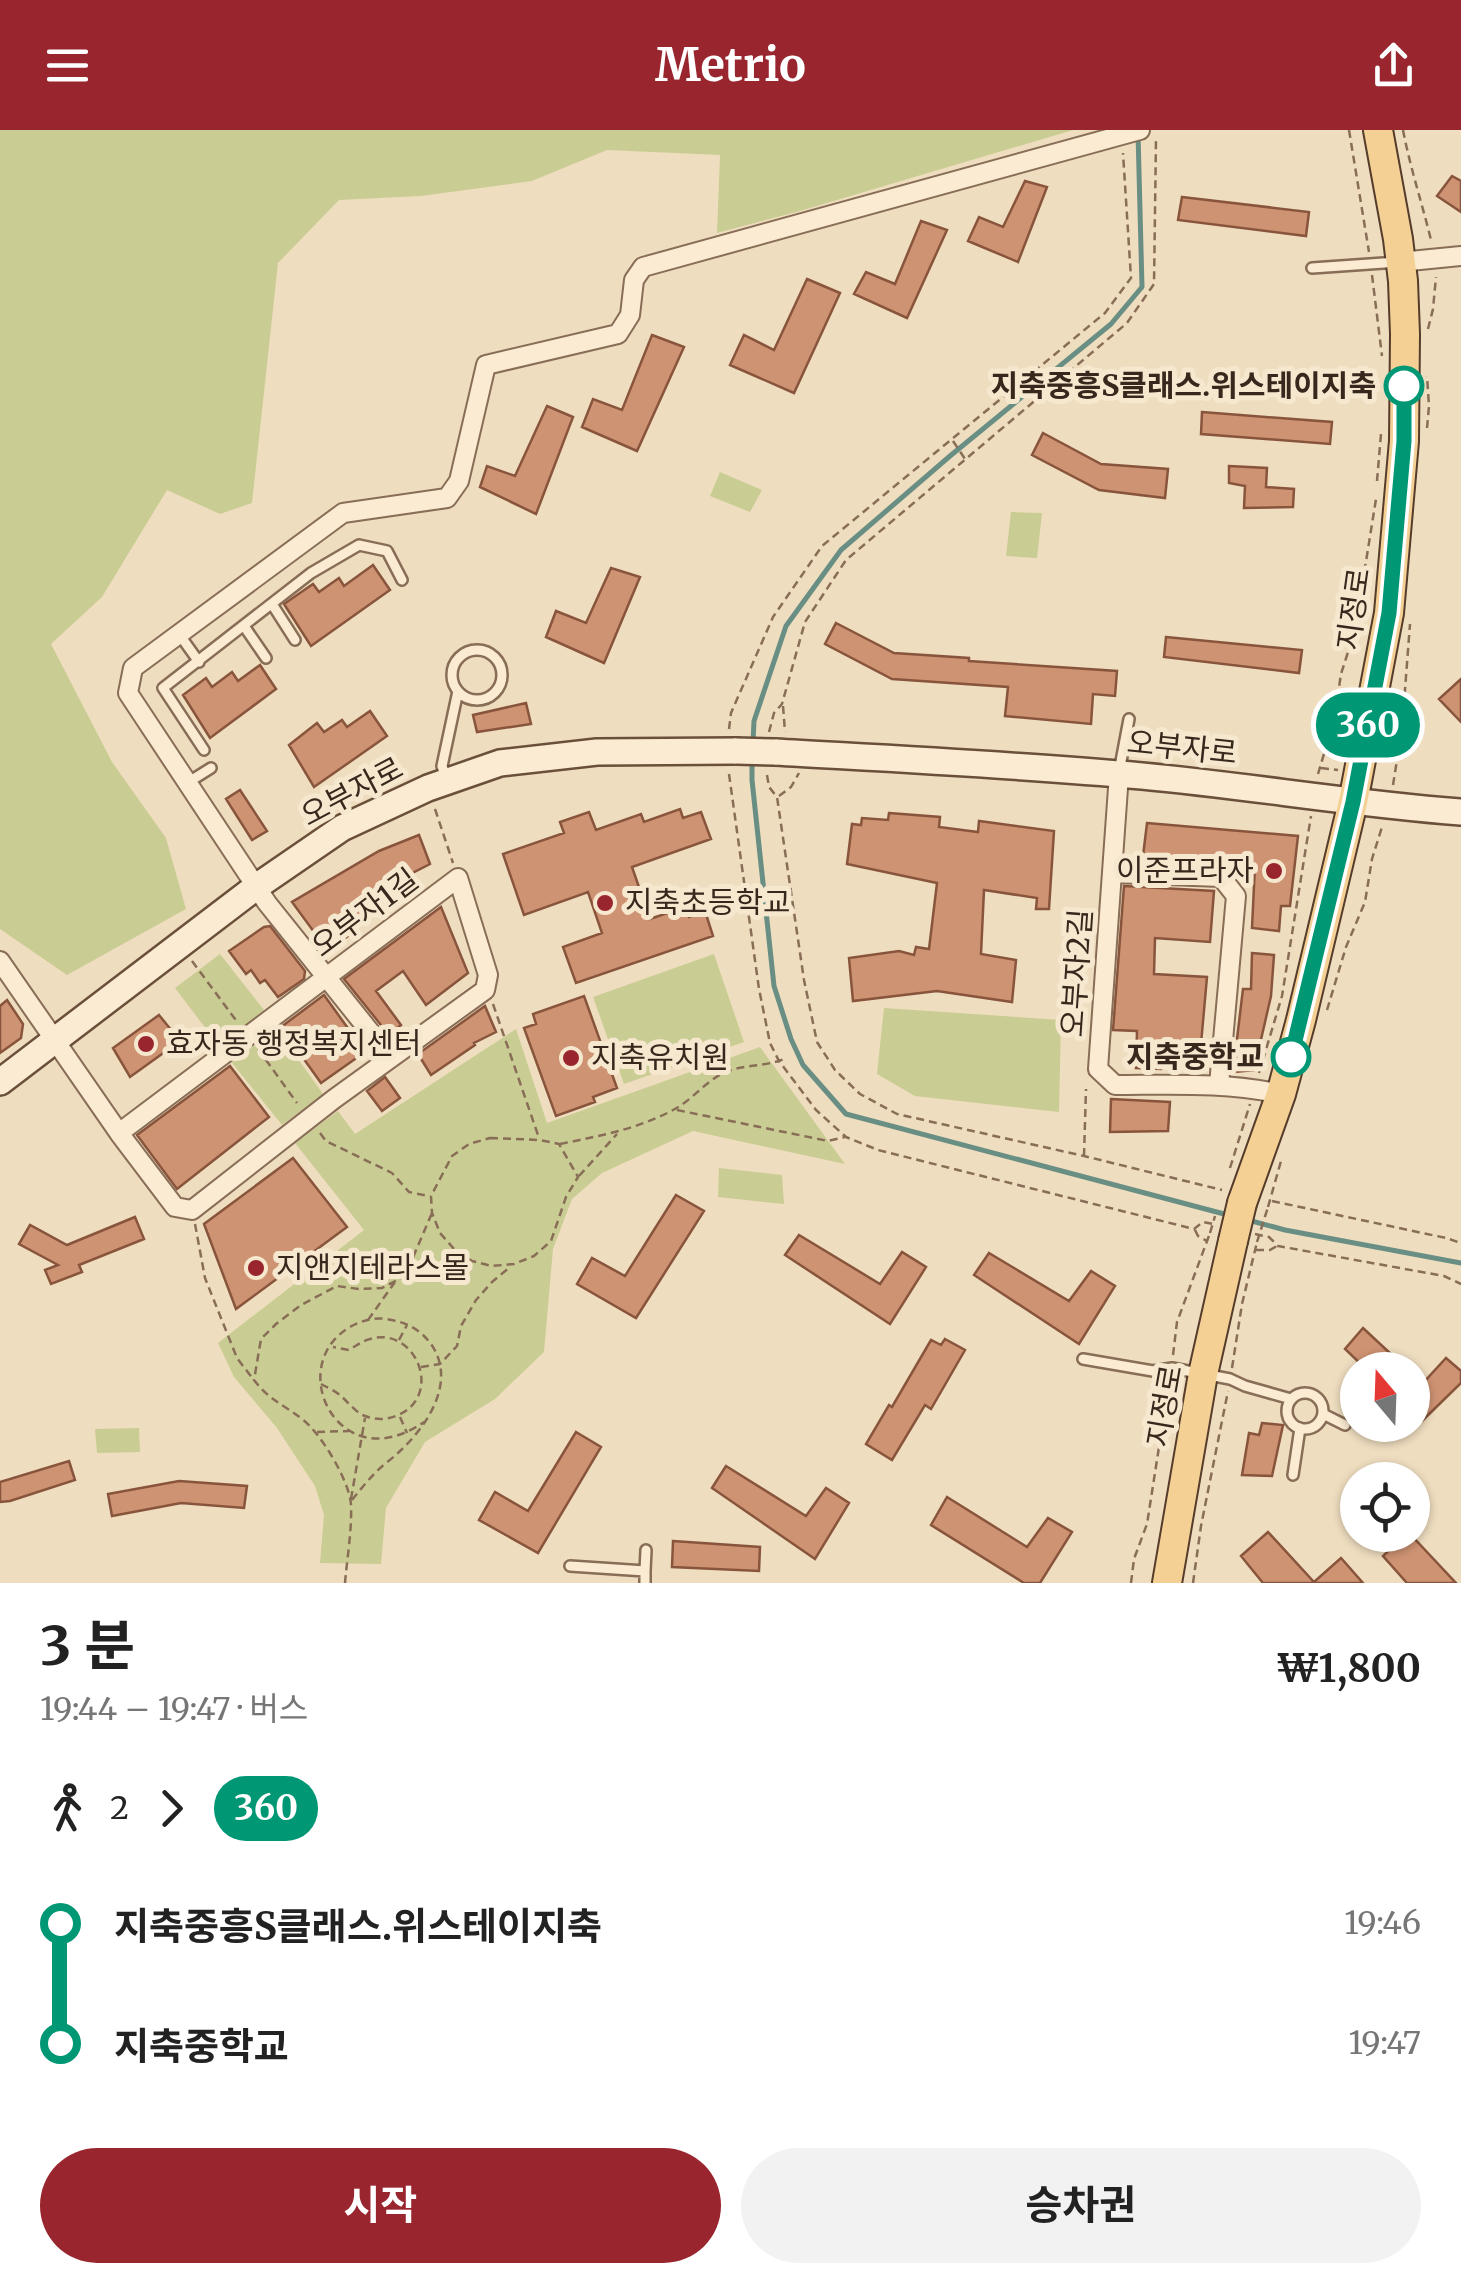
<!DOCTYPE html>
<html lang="ko">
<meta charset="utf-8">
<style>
:root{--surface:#fff;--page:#f2f2f2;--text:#222;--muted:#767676;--accent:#99252e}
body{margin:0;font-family:Merriweather,"Noto Sans KR",serif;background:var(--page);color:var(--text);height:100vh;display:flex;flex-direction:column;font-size:38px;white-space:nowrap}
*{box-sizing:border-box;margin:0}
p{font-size:32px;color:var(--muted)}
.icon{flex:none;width:55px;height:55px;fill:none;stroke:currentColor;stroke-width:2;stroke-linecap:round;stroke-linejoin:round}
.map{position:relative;height:1453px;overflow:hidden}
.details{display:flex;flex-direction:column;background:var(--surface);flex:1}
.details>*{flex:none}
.badge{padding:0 20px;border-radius:32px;font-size:35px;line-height:65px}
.needle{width:65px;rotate:341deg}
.controls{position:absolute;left:1340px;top:1222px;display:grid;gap:20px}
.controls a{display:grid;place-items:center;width:90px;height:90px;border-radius:50%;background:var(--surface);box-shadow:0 2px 8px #0004;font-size:50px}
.map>.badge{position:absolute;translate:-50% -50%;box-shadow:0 0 0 5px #fff}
.legs{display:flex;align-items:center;gap:15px;height:110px;padding:0 40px;font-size:32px}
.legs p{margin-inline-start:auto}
.head{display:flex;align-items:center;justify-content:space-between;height:170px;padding:0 40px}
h1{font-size:55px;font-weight:700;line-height:75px}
.button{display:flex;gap:20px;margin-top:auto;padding:20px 40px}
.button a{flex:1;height:115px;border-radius:60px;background:var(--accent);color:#fff;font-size:40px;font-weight:700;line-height:115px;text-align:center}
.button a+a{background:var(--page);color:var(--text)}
ul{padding:0 40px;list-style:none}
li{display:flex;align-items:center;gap:35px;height:120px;font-size:38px}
li i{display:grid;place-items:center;width:15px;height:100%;margin:0 12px;background:currentColor}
li i::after{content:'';width:25px;height:25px;margin:-12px;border:8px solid;border-radius:50%;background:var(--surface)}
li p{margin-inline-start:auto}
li:first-child i{background:linear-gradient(#0000 50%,currentColor 0)}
li:last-child i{background:linear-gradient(currentColor 50%,#0000 0)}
header{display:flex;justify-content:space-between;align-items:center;height:130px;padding:0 40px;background:var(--accent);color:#fff;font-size:45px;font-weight:700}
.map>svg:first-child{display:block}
.green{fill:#cacd93}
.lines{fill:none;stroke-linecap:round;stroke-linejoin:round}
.stream{stroke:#698e83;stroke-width:5}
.building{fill:#ce9373;stroke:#88553c;stroke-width:2.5}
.service-casing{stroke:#886d57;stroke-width:14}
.minor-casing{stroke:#886d57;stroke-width:22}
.secondary-casing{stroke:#6a4f3a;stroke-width:30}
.primary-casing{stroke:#553c2b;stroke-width:32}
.path{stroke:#886d57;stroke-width:2.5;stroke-dasharray:8 5;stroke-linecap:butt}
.service{stroke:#faebd2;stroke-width:9}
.minor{stroke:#faebd2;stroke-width:18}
.secondary{stroke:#faebd2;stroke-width:25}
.primary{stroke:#f4d095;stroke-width:28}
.secondary-bridge-casing{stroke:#6a4f3a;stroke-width:30;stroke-linecap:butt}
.primary-bridge-casing{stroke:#553c2b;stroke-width:32;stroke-linecap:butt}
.path-bridge{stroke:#886d57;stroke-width:2.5;stroke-dasharray:8 5;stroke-linecap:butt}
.secondary-bridge{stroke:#faebd2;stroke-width:25}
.primary-bridge{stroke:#f4d095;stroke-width:28}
.line-1-casing{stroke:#fff;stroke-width:22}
.line-1{stroke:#009775;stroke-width:15}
.stop-1-dot{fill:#fff;stroke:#009775;stroke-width:5}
.poi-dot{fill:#99252e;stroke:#f6e8cf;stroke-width:4}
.labels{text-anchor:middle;stroke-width:10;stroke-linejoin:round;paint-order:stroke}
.stop-label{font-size:30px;font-weight:bold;fill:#37271c;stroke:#f6e8cf;text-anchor:end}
.street-label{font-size:30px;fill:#37271c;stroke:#f6e8cf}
.poi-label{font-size:30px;fill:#37271c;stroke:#f6e8cf;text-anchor:start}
</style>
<header><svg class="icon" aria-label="menu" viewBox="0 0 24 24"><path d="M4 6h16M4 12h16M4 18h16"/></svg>Metrio<svg class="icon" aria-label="share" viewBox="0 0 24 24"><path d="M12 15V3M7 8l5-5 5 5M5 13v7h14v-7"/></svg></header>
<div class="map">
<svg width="1461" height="1453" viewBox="0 0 1461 1453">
<rect width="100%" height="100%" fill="#efddbf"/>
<path class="green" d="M 0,0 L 1073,0 L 800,81 L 717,103 L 720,25 L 607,20 L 532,51 L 421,66 L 339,70 L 278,133 L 252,373 L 220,384 L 167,360 L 102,467 L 51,514 L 112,632 L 166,708 L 186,779 L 67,845 L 0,799 Z
M 720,342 L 762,360 L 750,382 L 710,366 Z
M 1011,382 L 1042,383 L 1037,428 L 1006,426 Z
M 220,824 L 264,880 L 219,916 L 175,858 Z
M 714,824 L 744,912 L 624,954 L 593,867 Z
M 884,878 L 1061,890 L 1059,982 L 915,966 L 877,944 Z
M 276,898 L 323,964 L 282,995 L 232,933 Z
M 516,899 L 547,993 L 760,917 L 845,1034 L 693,1001 L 602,1043 L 572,1069 L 553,1119 L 544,1222 L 495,1269 L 425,1312 L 386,1378 L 381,1434 L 320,1433 L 324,1385 L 315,1356 L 277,1298 L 234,1247 L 218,1213 L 364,1100 L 295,1013 L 338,981 L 355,1004 Z
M 719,1038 L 782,1045 L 784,1074 L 718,1067 Z
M 139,1298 L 140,1322 L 97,1323 L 95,1299 Z"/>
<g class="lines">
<path class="stream" d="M 753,612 L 754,591 L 786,496 L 841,420 L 950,326 L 1111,194 L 1142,157 L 1138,3
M 752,628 L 752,650 L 774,856 L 791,909 L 803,935 L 846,984 L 1228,1085
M 1248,1090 L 1285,1100 L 1461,1133"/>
</g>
<path class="building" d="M 1452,46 L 1461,51 L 1461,82 L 1437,66 Z
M 1025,51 L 1047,57 L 1018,132 L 968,111 L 979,87 L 1003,97 Z
M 1182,67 L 1309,82 L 1306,106 L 1178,90 Z
M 921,91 L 947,100 L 907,188 L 854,164 L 866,142 L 895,154 Z
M 807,149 L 840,163 L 794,263 L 730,235 L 744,205 L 774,220 Z
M 652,205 L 684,217 L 637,321 L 582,297 L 593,269 L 622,280 Z
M 547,276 L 573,287 L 536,384 L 480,357 L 487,336 L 515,346 Z
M 1202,282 L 1332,292 L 1330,314 L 1201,304 Z
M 1043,303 L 1101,334 L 1168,339 L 1165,368 L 1099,360 L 1032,325 Z
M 1229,336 L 1267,338 L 1266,357 L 1294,359 L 1293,377 L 1244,378 L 1245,356 L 1229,353 Z
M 373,435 L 390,460 L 311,516 L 284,474 L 313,454 L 319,462 L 339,448 L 344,456 Z
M 611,438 L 640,447 L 604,533 L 546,507 L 556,481 L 586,493 Z
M 836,493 L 894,523 L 969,528 L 969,531 L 1117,541 L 1115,566 L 1093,564 L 1091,594 L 1005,586 L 1008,557 L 892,549 L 825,514 Z
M 1166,507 L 1302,520 L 1299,543 L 1164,527 Z
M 260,535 L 276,559 L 210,608 L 183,565 L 206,548 L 212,557 L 232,542 L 238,551 Z
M 1461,549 L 1461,592 L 1439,569 Z
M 526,573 L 531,594 L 477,602 L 473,585 Z
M 370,581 L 387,606 L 314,657 L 289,615 L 317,593 L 324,602 L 342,590 L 347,597 Z
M 240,660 L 267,701 L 252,710 L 226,669 Z
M 680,679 L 683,688 L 701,682 L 711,709 L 632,737 L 650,789 L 685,777 L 689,787 L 705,781 L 713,806 L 576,853 L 563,817 L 602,803 L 588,762 L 524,785 L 503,724 L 564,703 L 560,692 L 589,682 L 596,700 L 641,684 L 644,692 Z
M 889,683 L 940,687 L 939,697 L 978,702 L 979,691 L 1054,701 L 1049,779 L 1036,779 L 1037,768 L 984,760 L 981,824 L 1016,830 L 1012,872 L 937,861 L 853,871 L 849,828 L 899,821 L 914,825 L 916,817 L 929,819 L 937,753 L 847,734 L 852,694 L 861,695 L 862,688 L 888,690 Z
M 1147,693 L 1298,706 L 1290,776 L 1281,776 L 1279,801 L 1252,798 L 1255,735 L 1143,726 Z
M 419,705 L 430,734 L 399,750 L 404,757 L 351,793 L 356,800 L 328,821 L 292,772 L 379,721 Z
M 1124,756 L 1214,761 L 1210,812 L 1155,808 L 1154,844 L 1207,847 L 1201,914 L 1202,940 L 1161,937 L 1161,939 L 1136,938 L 1137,901 L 1113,900 Z
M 441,777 L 468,843 L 426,875 L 403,841 L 376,861 L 401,895 L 389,905 L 344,849 Z
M 270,796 L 305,841 L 304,849 L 278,867 L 265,850 L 260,853 L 251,840 L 246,844 L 229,821 L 264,797 Z
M 1252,823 L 1274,825 L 1271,866 L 1254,940 L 1233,942 L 1243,859 L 1251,859 Z
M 324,865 L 365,922 L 321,953 L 281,897 Z
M 584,866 L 617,958 L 593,967 L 595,972 L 556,986 L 524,898 L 536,894 L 533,884 Z
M 7,870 L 23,894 L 21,908 L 0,923 L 0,876 Z
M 485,876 L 496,902 L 474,913 L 475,915 L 431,945 L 418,924 Z
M 159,885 L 180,911 L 130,947 L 113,918 Z
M 230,936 L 269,987 L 177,1059 L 137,1005 Z
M 385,947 L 400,968 L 382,981 L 367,961 Z
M 1111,969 L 1170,972 L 1168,1001 L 1110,1002 Z
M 293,1028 L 347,1097 L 236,1179 L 204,1094 Z
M 676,1065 L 704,1081 L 636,1188 L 577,1154 L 592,1128 L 625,1146 Z
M 135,1087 L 144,1109 L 79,1135 L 82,1142 L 51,1154 L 45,1140 L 58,1135 L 19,1114 L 30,1095 L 67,1115 Z
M 799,1105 L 880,1154 L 902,1122 L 926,1137 L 890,1194 L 785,1125 Z
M 989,1123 L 1069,1171 L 1091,1141 L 1115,1156 L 1079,1214 L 974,1145 Z
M 1363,1198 L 1393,1226 L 1409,1240 L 1367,1240 L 1345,1219 Z
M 945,1209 L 965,1220 L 931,1279 L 925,1275 L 892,1330 L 866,1314 L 889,1275 L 892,1277 L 931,1210 L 941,1215 Z
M 1446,1228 L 1461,1241 L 1461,1253 L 1422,1291 L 1412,1283 L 1412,1244 L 1423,1253 Z
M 1262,1293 L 1283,1295 L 1272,1346 L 1242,1345 L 1249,1303 L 1259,1305 Z
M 576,1302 L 601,1317 L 538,1423 L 479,1390 L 495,1362 L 528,1381 Z
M 69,1331 L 75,1350 L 10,1371 L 0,1372 L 0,1352 Z
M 726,1336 L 806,1386 L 826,1358 L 849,1373 L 815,1429 L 712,1358 Z
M 179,1351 L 247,1356 L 244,1378 L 181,1373 L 112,1386 L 108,1364 Z
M 947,1367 L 1027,1417 L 1048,1388 L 1072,1402 L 1040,1453 L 1024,1453 L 931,1395 Z
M 1268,1402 L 1314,1452 L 1341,1428 L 1363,1453 L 1263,1453 L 1241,1426 Z
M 1405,1405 L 1411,1405 L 1456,1453 L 1407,1453 L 1383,1426 Z
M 673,1411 L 760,1417 L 759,1441 L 672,1437 Z"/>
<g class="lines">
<defs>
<path id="service" d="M 1312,138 L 1398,132
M 272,474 L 295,510
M 244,496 L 266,528
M 179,504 L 199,532
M452 545a25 25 0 1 1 50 0a25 25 0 1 1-50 0Z
M 204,620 L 163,558 L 311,443 L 359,415 L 387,421 L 402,450
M 1119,642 L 1129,589
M 446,648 L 442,636 L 458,561
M 187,653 L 211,638
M 1083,1229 L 1153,1241 L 1172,1238 L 1230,1249 L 1245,1256 L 1291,1269
M1287 1281a18 18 0 1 1 36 0a18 18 0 1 1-36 0Z
M 1323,1284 L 1345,1295
M 1293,1345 L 1300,1298
M 570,1436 L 645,1441 L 645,1453
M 645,1441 L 646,1420"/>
<path id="minor" d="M 1400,132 L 1461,126
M 1119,644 L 1098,939 L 1115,955 C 1171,955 1227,952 1281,964
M 1113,743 L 1221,747 L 1236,766 L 1219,955
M 0,831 L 119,1003 L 175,1077 L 192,1080 L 334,969 L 485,860 L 488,845 L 458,748 L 119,1003
M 391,928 L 267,773 L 128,563 L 133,538 L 343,383 L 447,368 L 459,351 L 486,235 L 618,204 L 630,185 L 634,150 L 643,137 L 1140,0"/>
<path id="secondary" d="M 775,622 C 897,629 1020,635 1142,646 C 1249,656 1354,674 1461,682
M 0,952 L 256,757 L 342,698 L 428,658 L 500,633 L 597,622 L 736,621"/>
<path id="primary" d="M 1242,1073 L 1281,964 L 1301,890 L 1353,672 L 1389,483 L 1404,311 L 1405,204 L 1403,151 L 1398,109 L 1378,0
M 1167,1453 L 1203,1244 L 1233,1111"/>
</defs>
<use href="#service" class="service-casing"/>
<use href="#minor" class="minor-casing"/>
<use href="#secondary" class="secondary-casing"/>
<use href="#primary" class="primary-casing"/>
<path class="path" d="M 1349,0 L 1369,122
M 1403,0 C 1410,37 1422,73 1431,110
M 1372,145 L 1382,226
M 1428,199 L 1433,179 L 1436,147
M 1427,298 L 1429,276 L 1427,246
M 953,311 L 965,329
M 1377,351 L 1381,304
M 783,576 L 785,602
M 729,599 L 731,583 L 773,487 L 822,416 L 1105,183 L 1131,148 L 1123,23
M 769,602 L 774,583 L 782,574 L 805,492 L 846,430 L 1127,193 L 1154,154 L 1156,9
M 1321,638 L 1338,640
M 729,644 L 759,859 L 770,913 L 779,931 L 816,980 L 846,1007 L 878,1020 L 1194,1099 L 1203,1092 L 1214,1094
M 1318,644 L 1334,590 L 1341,544 L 1355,500 L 1376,369
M 767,645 L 769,657 L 777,667 L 804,850 L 817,912 L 835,940 L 860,964 L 897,984 L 1084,1026 L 1222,1060
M 1393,655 L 1402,599 L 1410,494
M 779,666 L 791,657 L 799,643
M 435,679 L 453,733
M 192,831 L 238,893
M 493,874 L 539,1008
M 1327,880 L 1346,817 L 1365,772 L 1372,729 L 1382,697
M 258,919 L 297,973
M 1259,943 L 1282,866 L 1311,686
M 677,980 L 828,1011 L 845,1007
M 320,1003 L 326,1011 L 392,1043 L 409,1062 L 428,1066
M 490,1008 L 540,1010 L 559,1014 L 578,1047 L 566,1067 L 551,1111 L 534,1126 L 514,1134 L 492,1136 L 472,1131 L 454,1119 L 440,1103 L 432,1083 L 431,1066 L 452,1026 L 469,1014 Z
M 560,1014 C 599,1006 638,999 673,980 C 691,971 704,953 723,943 C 742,934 765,937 784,929
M 1084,1026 L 1086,959
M 1230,1038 L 1250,974
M 579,1046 L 617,1004
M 1272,1071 L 1446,1108 L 1461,1113
M 1268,1077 L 1281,1031
M 195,1094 L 205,1148 L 237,1228 L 253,1249
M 1195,1100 L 1198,1106 L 1207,1111
M 1255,1104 L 1269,1107 L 1278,1116 L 1444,1146 L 1461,1154
M 1256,1120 L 1270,1120 L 1277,1116
M 368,1190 L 395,1152
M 399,1210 L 407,1195
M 1173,1225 L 1177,1192 L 1210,1103
M 421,1237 L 440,1234 L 457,1216 L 461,1196 L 476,1170 L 492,1152 L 510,1137
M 1232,1238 L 1242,1174 L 1257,1112
M 321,1254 C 328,1258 336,1261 341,1266 C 349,1273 355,1282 365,1286 C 375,1290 386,1290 396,1286 C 445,1267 416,1195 370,1209 C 362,1211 356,1216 349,1220 L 333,1217
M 400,1287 L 407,1303
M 317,1302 L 349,1301
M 351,1369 L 365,1288
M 352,1370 C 360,1360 368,1350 377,1341 C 384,1334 393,1328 400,1321 C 428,1295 457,1251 431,1214 C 419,1198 405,1192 386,1189 C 373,1187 361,1191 350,1197 C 283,1236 339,1351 424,1292
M 345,1453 C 347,1428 352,1401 351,1375 C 350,1352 321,1303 302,1289 C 283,1274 270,1271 254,1250 L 261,1209 L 276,1194 L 301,1175 L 337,1156 L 359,1159 L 382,1158 L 405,1146 L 432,1083
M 1131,1453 L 1134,1429 L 1147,1394 L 1169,1253
M 1193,1453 L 1201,1396 L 1228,1261"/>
<use href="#service" class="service"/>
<use href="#minor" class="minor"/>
<use href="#secondary" class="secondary"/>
<use href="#primary" class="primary"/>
<defs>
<path id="secondary-bridge" d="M 736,621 L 775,622"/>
<path id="primary-bridge" d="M 1233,1111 L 1242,1073"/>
</defs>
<use href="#secondary-bridge" class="secondary-bridge-casing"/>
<use href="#primary-bridge" class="primary-bridge-casing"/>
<path class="path-bridge" d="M 1210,1103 L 1215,1086
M 1257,1112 L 1268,1077"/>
<use href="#secondary-bridge" class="secondary-bridge"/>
<use href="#primary-bridge" class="primary-bridge"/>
</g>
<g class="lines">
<defs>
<path id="line-1" d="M 1291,927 L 1353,672 L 1389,483 L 1404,311 L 1404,256"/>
</defs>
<use href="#line-1" class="line-1-casing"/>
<use href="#line-1" class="line-1"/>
</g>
<g class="stop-1-dot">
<circle cx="1404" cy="256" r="18"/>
<circle cx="1291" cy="927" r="18"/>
</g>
<g class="poi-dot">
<circle cx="1274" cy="741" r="10"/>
<circle cx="605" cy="773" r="10"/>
<circle cx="146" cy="914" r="10"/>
<circle cx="571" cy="928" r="10"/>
<circle cx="256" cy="1138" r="10"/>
</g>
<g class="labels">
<g class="stop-label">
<text x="1376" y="266">지축중흥S클래스.위스테이지축</text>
<text x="1264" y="937">지축중학교</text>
</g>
<g class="street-label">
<text transform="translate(1354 479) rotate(-82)" y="10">지정로</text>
<text transform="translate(1182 618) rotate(6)" y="10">오부자로</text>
<text transform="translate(352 662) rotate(-28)" y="10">오부자로</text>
<text transform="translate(365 783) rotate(-37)" y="10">오부자1길</text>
<text transform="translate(1077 843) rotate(-86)" y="10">오부자2길</text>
<text transform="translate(1165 1276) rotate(-80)" y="10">지정로</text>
</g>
<g class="poi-label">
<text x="1254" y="751" text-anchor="end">이준프라자</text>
<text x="625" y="783">지축초등학교</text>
<text x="166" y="924">효자동 행정복지센터</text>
<text x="591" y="938">지축유치원</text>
<text x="276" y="1148">지앤지테라스몰</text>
</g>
</g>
</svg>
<div class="controls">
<a><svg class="needle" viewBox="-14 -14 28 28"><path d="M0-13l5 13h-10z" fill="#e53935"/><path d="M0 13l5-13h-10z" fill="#767676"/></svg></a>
<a><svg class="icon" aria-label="locate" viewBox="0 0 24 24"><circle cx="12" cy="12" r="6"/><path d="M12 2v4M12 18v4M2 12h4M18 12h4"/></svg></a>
</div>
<b class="badge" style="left:1368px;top:595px;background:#009775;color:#fff">360</b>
</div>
<section class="details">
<div class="head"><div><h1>3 분</h1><p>19:44 – 19:47 · 버스</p></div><b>₩1,800</b></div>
<div class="legs"><svg class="icon" aria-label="walk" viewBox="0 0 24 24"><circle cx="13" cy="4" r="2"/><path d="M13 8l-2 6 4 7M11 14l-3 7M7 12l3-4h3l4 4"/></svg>2<svg class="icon" aria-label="forward" viewBox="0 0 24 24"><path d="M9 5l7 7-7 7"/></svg><b class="badge" style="background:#009775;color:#fff">360</b></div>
<ul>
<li><i style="color:#009775"></i><b>지축중흥S클래스.위스테이지축</b><p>19:46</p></li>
<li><i style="color:#009775"></i><b>지축중학교</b><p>19:47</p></li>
</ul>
<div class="button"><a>시작</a><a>승차권</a></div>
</section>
